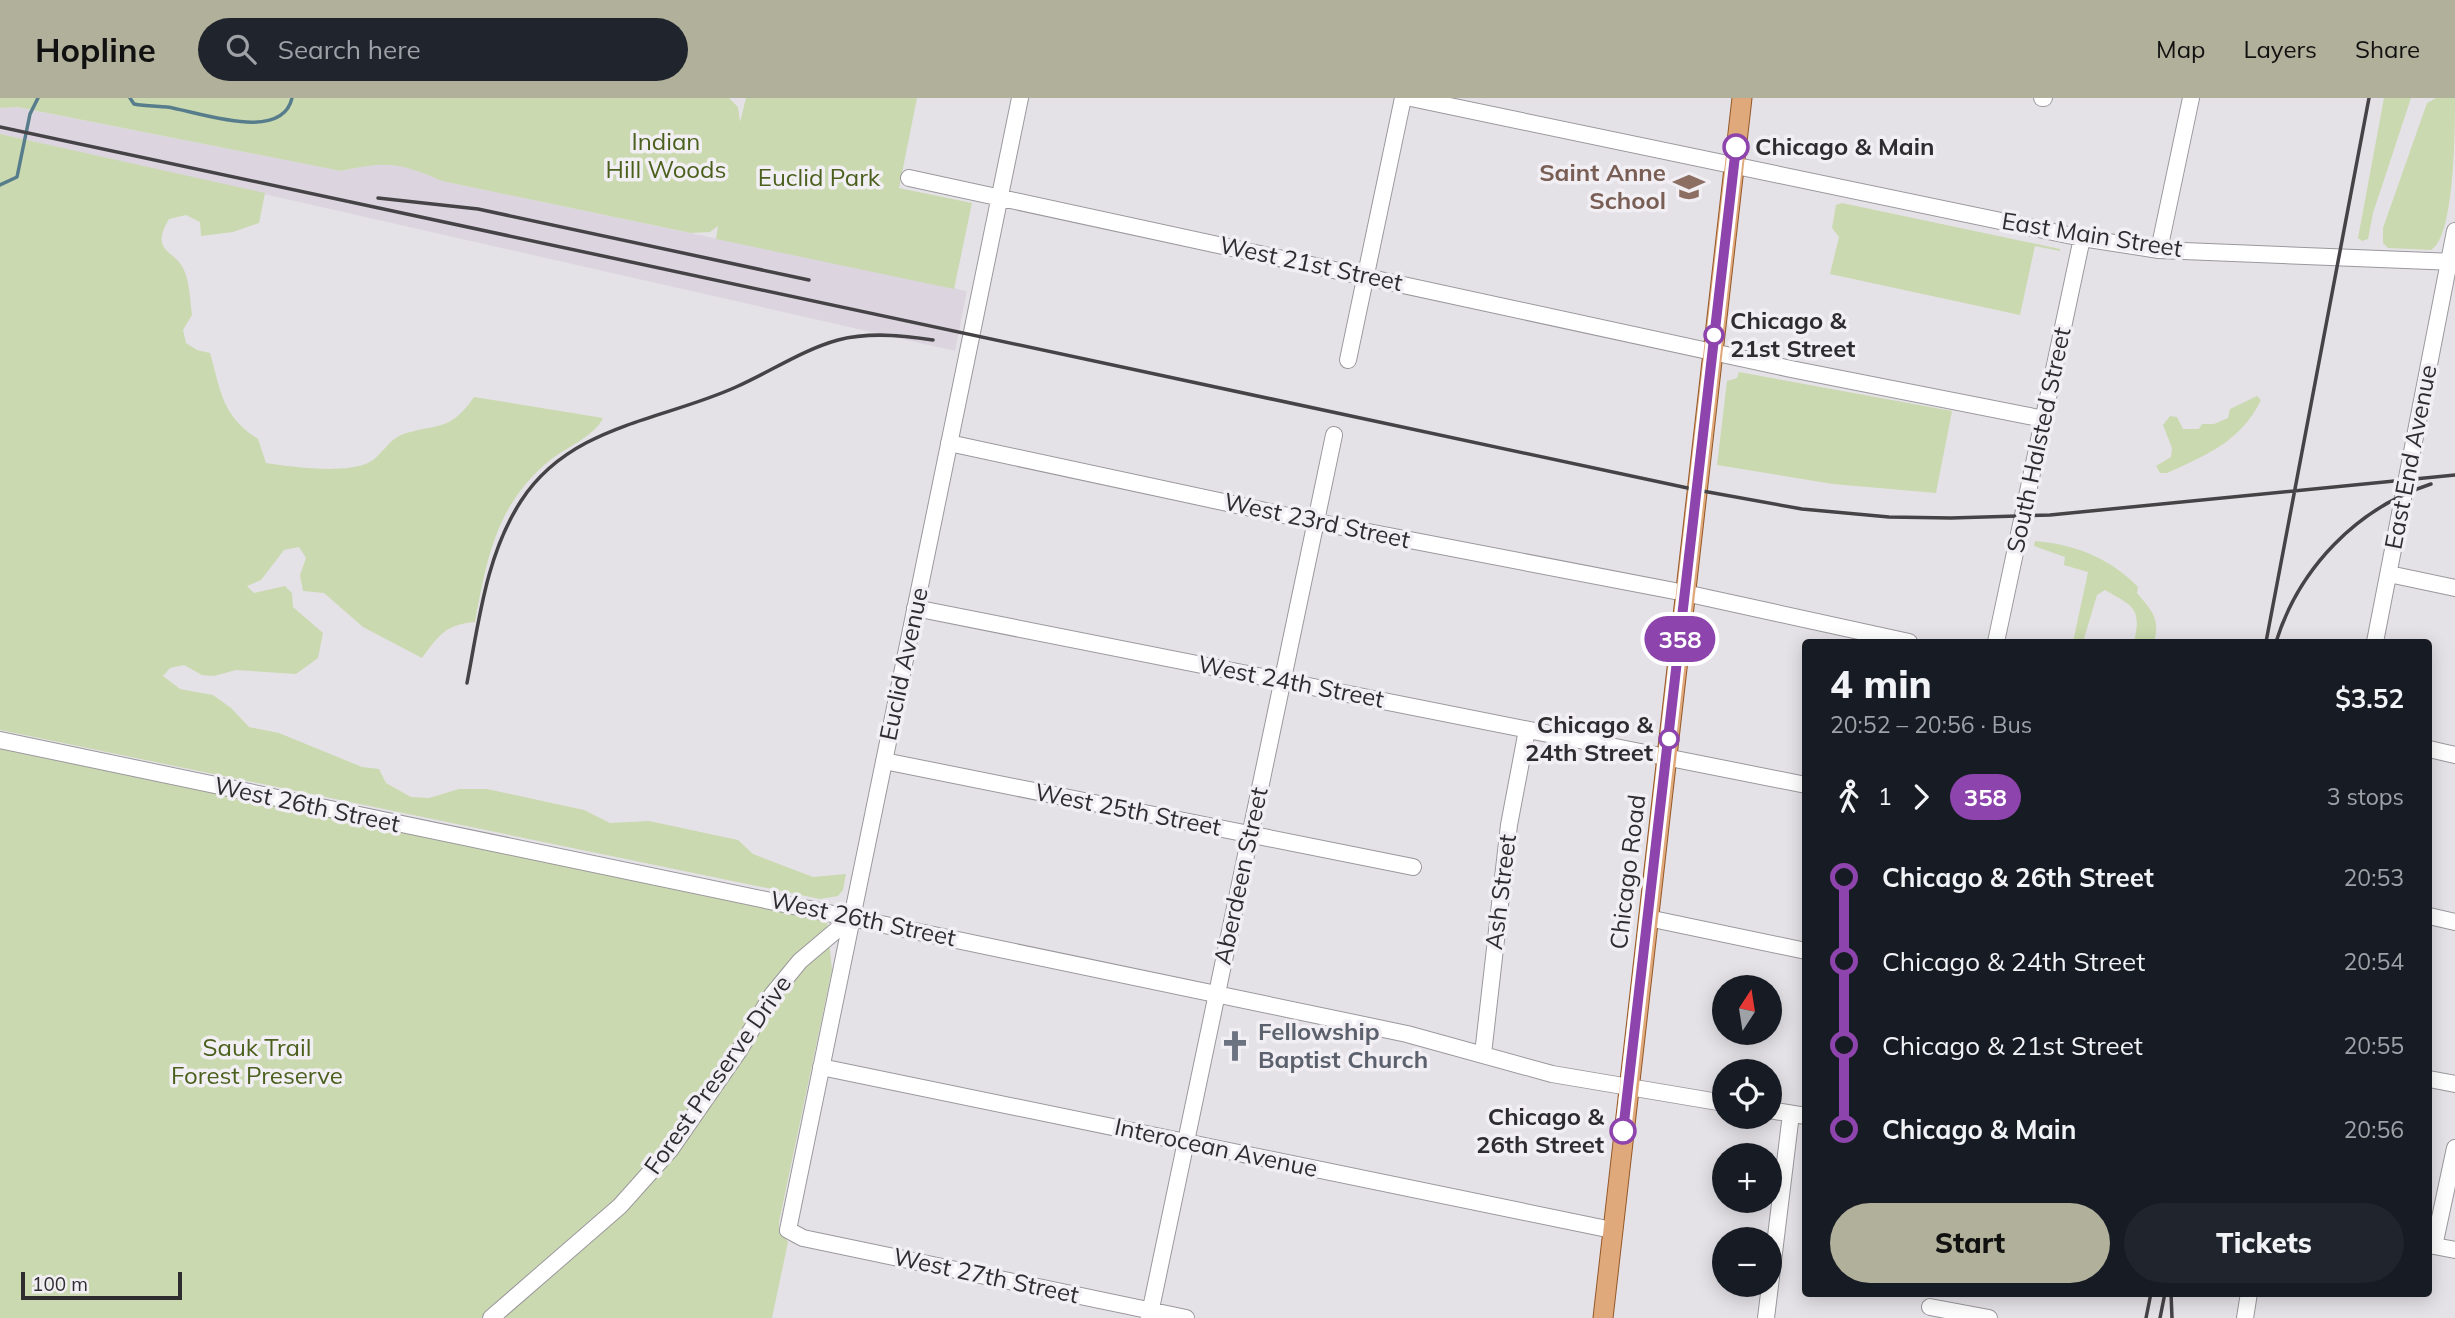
<!DOCTYPE html>
<meta charset="utf-8">
<style>
:root{--surface:#171b24;--page:#20242c;--text:#f1f3f6;--muted:#9ea1a6;--accent:#b1b09a}
body{margin:0;font-family:Mulish,sans-serif;background:var(--page);color:var(--text);height:100vh;display:flex;flex-direction:column;font-size:26px;white-space:nowrap}
*{box-sizing:border-box;margin:0}
p{font-size:23px;color:var(--muted)}
.icon{flex:none;width:38px;height:38px;fill:none;stroke:currentColor;stroke-width:2;stroke-linecap:round;stroke-linejoin:round}
.map{position:relative;flex:1;overflow:hidden}
.panel{position:absolute;left:1802px;top:541px;width:630px;height:658px;display:flex;flex-direction:column;background:var(--surface);border-radius:7px;box-shadow:0 4px 18px #0003}
.panel>*{flex:none}
.badge{padding:0 14px;border-radius:23px;font-size:24px;line-height:46px}
.needle{width:46px;rotate:12deg}
.controls{position:absolute;left:1712px;top:877px;display:grid;gap:14px}
.controls a{display:grid;place-items:center;width:70px;height:70px;border-radius:50%;background:var(--surface);box-shadow:0 4px 18px #0003;font-size:35px}
.scale{position:absolute;left:21px;bottom:18px;width:161px;box-sizing:border-box;padding-left:7px;border:4px solid #2e2c2e;border-top:0;font-size:19px;line-height:24px;white-space:nowrap;color:#2e2c2e;-webkit-text-stroke:5px #f2eff4;paint-order:stroke}
.map>.badge{position:absolute;translate:-50% -50%;box-shadow:0 0 0 4px #fff}
.legs{display:flex;align-items:center;gap:10px;height:77px;padding:0 28px;font-size:23px}
.legs p{margin-inline-start:auto}
.head{display:flex;align-items:center;justify-content:space-between;height:119px;padding:0 28px}
h1{font-size:38px;font-weight:800;line-height:52px}
.button{display:flex;gap:14px;margin-top:auto;padding:14px 28px}
.button a{flex:1;height:80px;border-radius:42px;background:var(--accent);color:#111;font-size:28px;font-weight:800;line-height:80px;text-align:center}
.button a+a{background:var(--page);color:var(--text)}
ul{padding:0 28px;list-style:none}
li{display:flex;align-items:center;gap:24px;height:84px;font-size:26px}
li i{display:grid;place-items:center;width:10px;height:100%;margin:0 9px;background:currentColor}
li i::after{content:'';width:18px;height:18px;margin:-9px;border:5px solid;border-radius:50%;background:var(--surface)}
li p{margin-inline-start:auto}
li:first-child i{background:linear-gradient(#0000 50%,currentColor 0)}
li:last-child i{background:linear-gradient(currentColor 50%,#0000 0)}
header{display:flex;align-items:center;gap:42px;box-sizing:border-box;height:98px;padding:0 35px;background:var(--accent);color:#111}
header strong{font-size:33px}
nav{display:flex;gap:38px;margin-inline-start:auto;font-size:24px}
.search{width:490px;height:63px;background:var(--page);display:flex;align-items:center;gap:18px;box-sizing:border-box;padding:0 24px;border-radius:38px;color:var(--muted);font-size:26px}
.map>svg:first-child{display:block}
.built{fill:#dcd5e0}
.green{fill:#cad9af}
.lines{fill:none;stroke-linecap:round;stroke-linejoin:round}
.stream{stroke:#577d8c;stroke-width:3.5}
.minor-casing{stroke:#9b989d;stroke-width:18}
.major-casing{stroke:#945828;stroke-width:21}
.minor{stroke:#fff;stroke-width:16}
.major{stroke:#e0a97c;stroke-width:19}
.rail{stroke:#454346;stroke-width:3.5}
.line-1-casing{stroke:#fff;stroke-width:16}
.line-1{stroke:#8e44ad;stroke-width:10}
.stop-1-dot{fill:#fff;stroke:#8e44ad;stroke-width:3.5}
.labels{text-anchor:middle;stroke-width:7;stroke-linejoin:round;paint-order:stroke}
.park-label{font-size:24px;fill:#4c601d;stroke:#f2eff4}
.stop-label{font-size:24px;font-weight:bold;fill:#2e2c2e;stroke:#f2eff4;text-anchor:start}
.education-label{font-size:24px;font-weight:bold;fill:#785e54;stroke:#f2eff4;text-anchor:end}
.street-label{font-size:24px;fill:#2e2c2e;stroke:#f2eff4}
.worship-label{font-size:24px;font-weight:bold;fill:#5b616d;stroke:#f2eff4;text-anchor:start}
</style>
<header>
<strong>Hopline</strong>
<div class="search"><svg class="icon" aria-label="search" viewBox="0 0 24 24"><circle cx="10" cy="10" r="6"/><path d="M15 15l6 6"/></svg>Search here</div>
<nav><a>Map</a><a>Layers</a><a>Share</a></nav>
</header>
<div class="map">
<svg width="2455" height="1220" viewBox="0 0 2455 1220">
<rect width="100%" height="100%" fill="#e5e2e7"/>
<path class="built" d="M 16,9 L 341,73 L 380,64 L 418,72 L 442,83 L 967,193 L 955,253 L 0,36 L 0,10 Z"/>
<path class="green" d="M 0,0 L 729,0 L 738,9 L 740,24 L 746,0 L 917,0 L 899,90 L 972,105 L 954,191 L 716,141 L 718,128 L 710,134 L 691,135 L 442,83 C 399,64 386,63 341,73 L 17,9 L 0,10 Z
M 2384,0 L 2411,0 L 2373,115 L 2368,141 L 2362,143 L 2358,140 Z
M 2436,0 L 2455,0 C 2455,29 2455,139 2431,152 L 2388,150 L 2383,145 L 2383,130 L 2427,5 Z
M 0,36 L 265,95 L 259,125 L 233,134 L 201,138 L 200,124 L 186,117 L 169,121 C 149,155 175,151 184,172 C 190,185 190,204 192,217 L 183,232 L 186,245 L 197,252 L 210,255 C 221,294 222,318 258,341 L 266,365 C 293,369 343,376 368,365 C 381,359 388,342 401,337 C 438,324 448,336 474,299 L 603,320 C 594,339 566,349 549,363 C 496,407 487,460 475,524 C 446,526 438,538 422,560 L 363,529 L 324,495 L 303,493 L 300,477 L 306,460 L 299,449 L 284,452 L 261,482 L 247,488 L 254,495 L 285,488 L 292,495 L 293,509 L 323,535 L 318,560 L 296,576 L 236,572 L 214,578 L 202,577 L 184,567 L 170,570 L 163,578 L 180,591 L 213,597 L 231,610 L 249,629 L 279,635 L 362,669 L 379,671 L 386,685 L 411,699 L 429,700 L 459,691 L 487,691 L 584,712 L 610,725 L 649,723 L 738,742 L 753,756 L 813,779 L 846,776 L 843,792 L 838,798 L 820,801 L 0,632 Z
M 1842,105 L 2060,151 L 2060,153 L 2035,148 L 2020,217 L 1830,176 L 1839,139 L 1832,130 L 1836,107 Z
M 1739,274 L 1952,313 L 1936,395 L 1833,386 L 1717,367 L 1727,283 L 1737,280 Z
M 2257,298 L 2261,302 C 2241,343 2207,357 2167,375 L 2160,375 L 2156,368 L 2171,359 L 2172,350 L 2163,327 L 2170,318 L 2177,319 L 2183,331 L 2199,331 L 2202,326 L 2214,326 L 2228,320 L 2230,311 Z
M 2035,443 C 2074,446 2110,460 2138,489 L 2137,495 C 2151,512 2161,520 2154,544 L 2134,544 C 2142,510 2133,508 2105,492 L 2097,497 L 2083,544 L 2073,544 L 2088,474 L 2064,467 L 2065,459 L 2034,448 Z
M 0,648 L 827,821 L 832,872 L 779,1124 L 779,1132 L 788,1144 L 772,1220 L 0,1220 Z"/>
<g class="lines">
<path class="stream" d="M 130,0 L 134,6 C 145,8 156,8 167,9 C 196,13 282,46 292,0
M 0,87 L 17,79 L 30,16 L 38,0"/>
<defs>
<path id="minor" d="M 1020,0 L 788,1132 L 803,1140 L 1186,1220
M 1411,0 L 2082,140 L 2159,152 L 2455,164
M 2042,0 L 2044,0
M 909,80 L 1791,271 L 2044,321
M 2159,152 L 2191,0
M 1348,262 L 1403,0
M 949,345 L 1316,424 L 1685,495 L 1909,544
M 2389,476 L 2455,490
M 915,510 L 1806,687
M 1996,544 L 2082,140
M 2375,544 L 2455,133
M 0,642 L 1407,936 L 1552,976 L 1724,1005
M 2429,651 L 2455,657
M 884,663 L 1413,769
M 2429,818 L 2455,824
M 1648,820 L 1806,853
M 1483,956 L 1509,727 L 1527,632
M 821,969 L 1612,1132
M 2429,981 L 2455,986
M 1769,1012 L 1806,1018
M 2429,1147 L 2455,1152
M 2434,1148 L 2455,1050
M 1930,1209 L 1989,1220
M 491,1220 L 620,1108 L 670,1052 L 740,951 L 772,897 L 800,863 L 852,819
M 1149,1220 L 1334,337
M 1766,1220 L 1791,1016
M 2245,1220 L 2249,1195"/>
<path id="major" d="M 1603,1220 L 1742,0"/>
</defs>
<use href="#minor" class="minor-casing"/>
<use href="#major" class="major-casing"/>
<use href="#minor" class="minor"/>
<use href="#major" class="major"/>
<path class="rail" d="M 0,29 L 1697,392 L 1802,411 L 1889,419 L 1951,420 L 2050,417 L 2455,377
M 378,100 L 478,111 L 809,182
M 2266,544 L 2369,0
M 2276,544 C 2299,470 2357,410 2431,386
M 467,585 C 479,523 486,457 521,403 C 570,327 661,323 736,289 C 770,274 802,252 838,242 C 869,234 902,237 933,242
M 2171,1195 L 2172,1220
M 2146,1220 L 2151,1195
M 2160,1220 L 2165,1195"/>
</g>
<g class="lines">
<defs>
<path id="line-1" d="M 1623,1033 L 1736,49"/>
</defs>
<use href="#line-1" class="line-1-casing"/>
<use href="#line-1" class="line-1"/>
</g>
<defs>
<symbol id="school-bare" viewBox="-9 -9 18 18"><path d="M0-5L7-2L0 1L-7-2ZM-4 1L0 2.5L4 1V4Q0 6-4 4Z" fill="#8d6e63" stroke="#f2eff4" stroke-width="2.5" paint-order="stroke"/></symbol>
<symbol id="church-bare" viewBox="-9 -9 18 18"><path d="M-1.2-6h2.4v3.5h3.3v2.4h-3.3V6h-2.4V-.1h-3.3v-2.4h3.3Z" fill="#6b7280" stroke="#f2eff4" stroke-width="2.5" paint-order="stroke"/></symbol>
</defs>
<g fill-rule="evenodd">
<use href="#school-bare" x="1667" y="67" width="44" height="44"/>
<use href="#church-bare" x="1213" y="926" width="44" height="44"/>
</g>
<g class="stop-1-dot">
<circle cx="1736" cy="49" r="12"/>
<circle cx="1714" cy="237" r="9"/>
<circle cx="1669" cy="641" r="9"/>
<circle cx="1623" cy="1033" r="12"/>
</g>
<g class="labels">
<g class="park-label">
<text x="666" y="52">Indian<tspan x="666" dy="28">Hill Woods</tspan></text>
<text x="819" y="88">Euclid Park</text>
<text x="257" y="958">Sauk Trail<tspan x="257" dy="28">Forest Preserve</tspan></text>
</g>
<g class="stop-label">
<text x="1755" y="57">Chicago &amp; Main</text>
<text x="1730" y="231">Chicago &amp;<tspan x="1730" dy="28">21st Street</tspan></text>
<text x="1653" y="635" text-anchor="end">Chicago &amp;<tspan x="1653" dy="28">24th Street</tspan></text>
<text x="1604" y="1027" text-anchor="end">Chicago &amp;<tspan x="1604" dy="28">26th Street</tspan></text>
</g>
<g class="education-label">
<text x="1666" y="83">Saint Anne<tspan x="1666" dy="28">School</tspan></text>
</g>
<g class="street-label">
<text transform="translate(2092 137) rotate(9)" y="8">East Main Street</text>
<text transform="translate(1311 166) rotate(12)" y="8">West 21st Street</text>
<text transform="translate(2039 342) rotate(-78)" y="8">South Halsted Street</text>
<text transform="translate(2411 359) rotate(-79)" y="8">East End Avenue</text>
<text transform="translate(1317 423) rotate(12)" y="8">West 23rd Street</text>
<text transform="translate(904 566) rotate(-78)" y="8">Euclid Avenue</text>
<text transform="translate(1291 584) rotate(11)" y="8">West 24th Street</text>
<text transform="translate(307 707) rotate(12)" y="8">West 26th Street</text>
<text transform="translate(1128 712) rotate(11)" y="8">West 25th Street</text>
<text transform="translate(1628 774) rotate(-83)" y="8">Chicago Road</text>
<text transform="translate(1241 778) rotate(-78)" y="8">Aberdeen Street</text>
<text transform="translate(1501 794) rotate(-83)" y="8">Ash Street</text>
<text transform="translate(863 821) rotate(12)" y="8">West 26th Street</text>
<text transform="translate(718 977) rotate(-55)" y="8">Forest Preserve Drive</text>
<text transform="translate(1216 1050) rotate(12)" y="8">Interocean Avenue</text>
<text transform="translate(986 1178) rotate(12)" y="8">West 27th Street</text>
</g>
<g class="worship-label">
<text x="1258" y="942">Fellowship<tspan x="1258" dy="28">Baptist Church</tspan></text>
</g>
</g>
</svg>
<div class="controls">
<a><svg class="needle" viewBox="-14 -14 28 28"><path d="M0-13l5 13h-10z" fill="#e53935"/><path d="M0 13l5-13h-10z" fill="#9ea1a6"/></svg></a>
<a><svg class="icon" aria-label="locate" viewBox="0 0 24 24"><circle cx="12" cy="12" r="6"/><path d="M12 2v4M12 18v4M2 12h4M18 12h4"/></svg></a>
<a>+</a>
<a>−</a>
</div>
<div class="scale">100 m</div>
<b class="badge" style="left:1680px;top:541px;background:#8e44ad;color:#fff">358</b>
<section class="panel">
<div class="head"><div><h1>4 min</h1><p>20:52 – 20:56 · Bus</p></div><b>$3.52</b></div>
<div class="legs"><svg class="icon" aria-label="walk" viewBox="0 0 24 24"><circle cx="13" cy="4" r="2"/><path d="M13 8l-2 6 4 7M11 14l-3 7M7 12l3-4h3l4 4"/></svg>1<svg class="icon" aria-label="forward" viewBox="0 0 24 24"><path d="M9 5l7 7-7 7"/></svg><b class="badge" style="background:#8e44ad;color:#fff">358</b><p>3 stops</p></div>
<ul>
<li><i style="color:#8e44ad"></i><b>Chicago &amp; 26th Street</b><p>20:53</p></li>
<li><i style="color:#8e44ad"></i><span>Chicago &amp; 24th Street</span><p>20:54</p></li>
<li><i style="color:#8e44ad"></i><span>Chicago &amp; 21st Street</span><p>20:55</p></li>
<li><i style="color:#8e44ad"></i><b>Chicago &amp; Main</b><p>20:56</p></li>
</ul>
<div class="button"><a>Start</a><a>Tickets</a></div>
</section>
</div>
